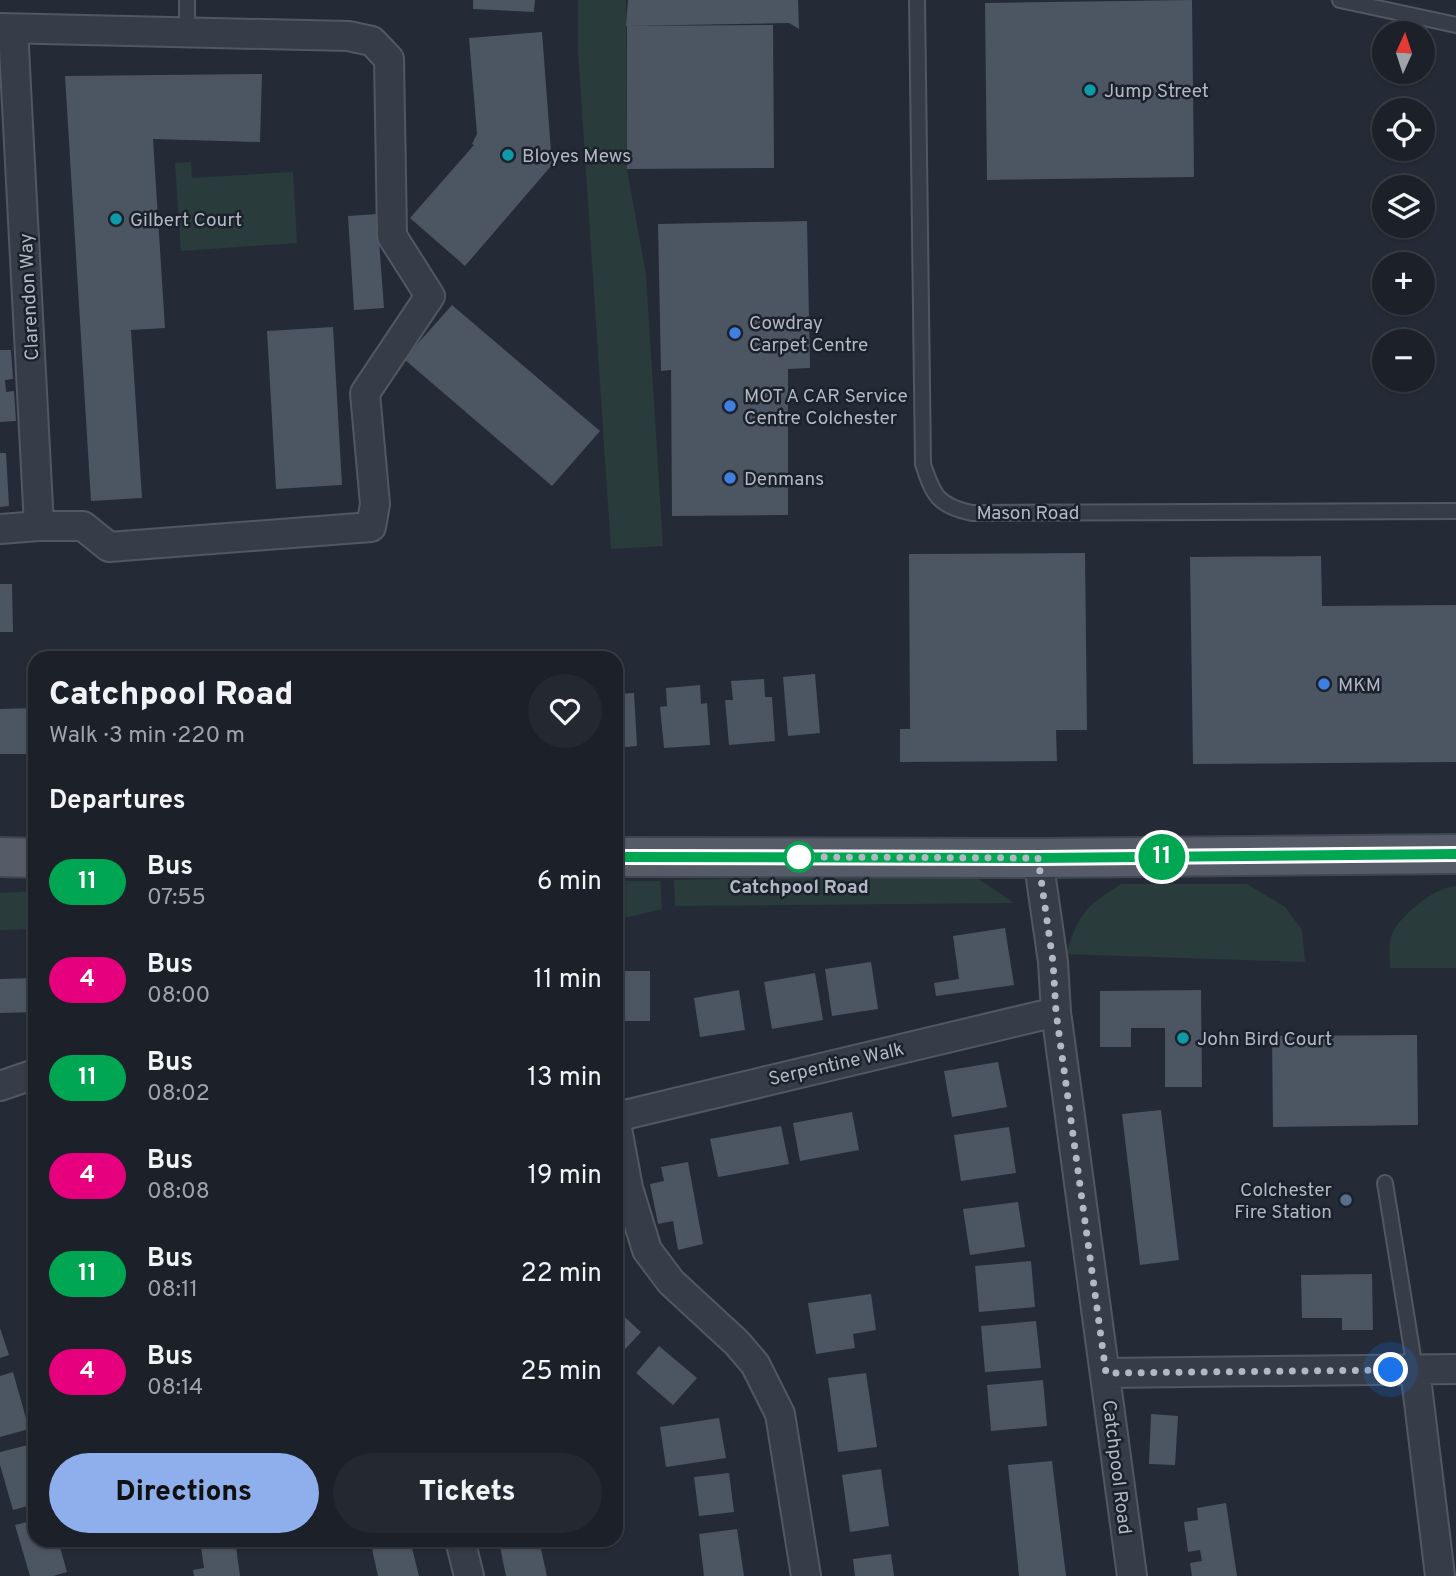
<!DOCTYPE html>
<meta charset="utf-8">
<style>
:root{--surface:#1b2029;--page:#242831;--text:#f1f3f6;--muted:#a0a3a8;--line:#393e46;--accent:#8faeec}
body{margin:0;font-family:Overpass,sans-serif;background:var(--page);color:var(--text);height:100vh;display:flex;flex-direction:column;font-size:26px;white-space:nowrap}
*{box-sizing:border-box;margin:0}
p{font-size:23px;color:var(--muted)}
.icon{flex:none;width:38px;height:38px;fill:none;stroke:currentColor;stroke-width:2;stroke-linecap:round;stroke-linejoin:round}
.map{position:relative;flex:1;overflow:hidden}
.drawer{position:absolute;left:28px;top:651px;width:595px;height:896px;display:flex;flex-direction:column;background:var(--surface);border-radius:21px;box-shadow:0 2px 5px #0004,0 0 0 2px var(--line)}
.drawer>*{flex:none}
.badge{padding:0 14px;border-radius:23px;font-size:24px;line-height:46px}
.needle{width:46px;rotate:3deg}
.fabs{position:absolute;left:1372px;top:21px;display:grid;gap:14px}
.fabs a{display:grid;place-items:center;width:63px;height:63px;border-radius:50%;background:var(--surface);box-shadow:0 2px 5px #0004,0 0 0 2px var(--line);font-size:35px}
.you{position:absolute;width:35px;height:35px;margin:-18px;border:5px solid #fff;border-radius:50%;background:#1a73e8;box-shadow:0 0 0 10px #1a73e833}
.map>.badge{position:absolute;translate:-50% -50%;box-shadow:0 0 0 4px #fff}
h2{padding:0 21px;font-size:26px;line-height:63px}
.round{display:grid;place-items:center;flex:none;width:74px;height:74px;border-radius:37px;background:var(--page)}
.summary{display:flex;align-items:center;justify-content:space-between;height:119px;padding:0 21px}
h1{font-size:33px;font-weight:800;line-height:52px}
.cta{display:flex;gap:14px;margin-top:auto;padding:14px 21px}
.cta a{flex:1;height:80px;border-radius:42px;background:var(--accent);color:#111;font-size:28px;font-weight:800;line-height:80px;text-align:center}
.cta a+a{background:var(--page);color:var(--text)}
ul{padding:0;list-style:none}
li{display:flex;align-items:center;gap:21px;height:98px;padding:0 21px}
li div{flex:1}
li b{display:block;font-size:26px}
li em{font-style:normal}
li .badge{min-width:77px;font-weight:700;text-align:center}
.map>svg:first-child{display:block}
.green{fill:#2a3b3c}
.building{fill:#4c5562}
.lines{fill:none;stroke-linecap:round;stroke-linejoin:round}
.lane-casing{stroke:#525862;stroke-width:18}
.street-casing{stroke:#525862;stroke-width:32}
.primary-casing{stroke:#404651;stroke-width:42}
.lane{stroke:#373d48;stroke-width:14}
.street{stroke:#373d48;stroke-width:28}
.primary{stroke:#555c67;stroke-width:38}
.line-casing{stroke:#fff;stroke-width:16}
.line{stroke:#00a651;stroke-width:10}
.walk{stroke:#b2b8c4;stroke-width:7;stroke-dasharray:0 12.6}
.culture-dot{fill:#0f9aa8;stroke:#1c222c;stroke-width:2.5}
.shop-dot{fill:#3f7fe0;stroke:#1c222c;stroke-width:2.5}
.stop-dot{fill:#fff;stroke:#00a651;stroke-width:3.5}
.service-dot{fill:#5c6f8a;stroke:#1c222c;stroke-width:2.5}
.labels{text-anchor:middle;stroke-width:5;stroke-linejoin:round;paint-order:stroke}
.poi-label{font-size:19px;fill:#b2b8c4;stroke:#1c222c;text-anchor:start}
.street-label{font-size:19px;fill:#b2b8c4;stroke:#1c222c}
.stop-label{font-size:19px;font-weight:bold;fill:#b2b8c4;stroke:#1c222c}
</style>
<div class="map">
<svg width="1456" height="1576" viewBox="0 0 1456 1576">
<rect width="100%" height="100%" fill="#242b37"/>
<path class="green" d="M 578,0 L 626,0 L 627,169 L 646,275 L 663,546 L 611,549 L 578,51 Z
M 191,162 L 192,178 L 293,172 L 297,243 L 181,251 L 175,163 Z
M 971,874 L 1014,903 L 675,906 L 674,880 Z
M 616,881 L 660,881 L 662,909 L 616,920 Z
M 1121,884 L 1247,884 L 1285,907 L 1302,930 L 1305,962 L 1066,954 C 1079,913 1085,907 1121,884 Z
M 1456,886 L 1456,968 L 1390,968 C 1390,958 1388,943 1392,934 C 1400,915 1435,887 1456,886 Z
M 35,891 L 35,929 L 0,930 L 0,893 Z"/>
<path class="building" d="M 473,0 L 535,0 L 534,12 L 473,9 Z
M 628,0 L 798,0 L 799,29 L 789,23 L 626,26 Z
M 1192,0 L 1194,177 L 987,180 L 985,3 Z
M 773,25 L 774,168 L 627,169 L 627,26 Z
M 542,32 L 552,165 L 465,266 L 410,218 L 474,145 L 472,144 L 477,134 L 469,38 Z
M 262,74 L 260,142 L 153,139 L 165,328 L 131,330 L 142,498 L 91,501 L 65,76 Z
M 377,214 L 384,308 L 354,310 L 348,216 Z
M 807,221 L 810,368 L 788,369 L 788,515 L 672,516 L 671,370 L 661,371 L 658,224 Z
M 452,305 L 600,431 L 552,486 L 404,359 Z
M 333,327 L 342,485 L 276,489 L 267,331 Z
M 0,350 L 11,350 L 13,379 L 5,380 L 6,392 L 14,391 L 16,421 L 0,422 Z
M 0,453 L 6,453 L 9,506 L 0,507 Z
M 1085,553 L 1087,730 L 1056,730 L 1057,761 L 900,762 L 900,729 L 910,729 L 909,554 Z
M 1321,556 L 1322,606 L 1456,605 L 1456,762 L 1193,764 L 1190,557 Z
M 0,584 L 12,584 L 13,632 L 0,632 Z
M 815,674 L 820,733 L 788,736 L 783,677 Z
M 764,679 L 765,697 L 772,697 L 775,741 L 729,745 L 725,700 L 733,700 L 731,681 Z
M 700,685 L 701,704 L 707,703 L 710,745 L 664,748 L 660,707 L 667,706 L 666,688 Z
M 634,693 L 637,746 L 616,748 L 616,694 Z
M 35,708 L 35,754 L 0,754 L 0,709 Z
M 1005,928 L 1014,985 L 936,996 L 934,983 L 959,979 L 953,936 Z
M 871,962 L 878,1009 L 832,1016 L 825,969 Z
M 616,971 L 650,971 L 650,1021 L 616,1021 Z
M 815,973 L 823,1020 L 772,1029 L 764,982 Z
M 35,978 L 35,1012 L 0,1013 L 0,979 Z
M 739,990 L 745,1030 L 700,1037 L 694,998 Z
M 1201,990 L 1202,1087 L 1165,1087 L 1165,1028 L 1131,1028 L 1131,1047 L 1100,1047 L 1100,991 Z
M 1417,1035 L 1418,1125 L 1273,1127 L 1272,1036 Z
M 998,1062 L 1007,1107 L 952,1117 L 944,1071 Z
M 1161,1110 L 1179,1260 L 1140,1265 L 1122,1114 Z
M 852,1112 L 859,1150 L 800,1161 L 793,1123 Z
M 781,1126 L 789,1164 L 718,1177 L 710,1139 Z
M 1009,1127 L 1016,1173 L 961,1181 L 954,1135 Z
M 688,1162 L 703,1244 L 678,1250 L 673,1221 L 658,1224 L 650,1184 L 664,1181 L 661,1167 Z
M 1018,1202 L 1025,1247 L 970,1255 L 963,1209 Z
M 1031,1261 L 1035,1307 L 979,1312 L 975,1266 Z
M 1372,1274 L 1373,1330 L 1342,1330 L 1342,1318 L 1302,1318 L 1301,1275 Z
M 871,1294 L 876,1330 L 853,1334 L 855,1348 L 816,1354 L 808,1303 Z
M 616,1309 L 641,1332 L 616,1359 Z
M 1036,1321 L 1041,1368 L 985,1372 L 981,1326 Z
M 0,1328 L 9,1355 L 0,1358 Z
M 659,1346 L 697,1378 L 673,1405 L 636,1373 Z
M 13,1372 L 29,1429 L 0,1437 L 0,1376 Z
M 866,1373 L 877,1447 L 838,1452 L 828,1378 Z
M 1043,1380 L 1047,1426 L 991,1431 L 987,1385 Z
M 1151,1414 L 1178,1416 L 1175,1465 L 1149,1464 Z
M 719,1418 L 726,1458 L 666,1467 L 660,1427 Z
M 32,1444 L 35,1454 L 35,1504 L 13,1510 L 0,1465 L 0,1452 Z
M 1052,1461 L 1066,1576 L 1019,1576 L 1008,1465 Z
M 881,1469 L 889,1526 L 850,1532 L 842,1475 Z
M 729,1473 L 734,1512 L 699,1516 L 694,1477 Z
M 1226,1503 L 1237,1576 L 1192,1576 L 1190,1563 L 1202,1561 L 1200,1550 L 1188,1552 L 1184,1522 L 1198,1520 L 1197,1508 Z
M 35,1520 L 35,1540 L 58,1540 L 67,1572 L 53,1576 L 30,1576 L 15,1525 Z
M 737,1529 L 744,1576 L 704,1576 L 699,1534 Z
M 200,1540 L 235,1540 L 240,1576 L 194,1576 L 193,1570 L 204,1568 Z
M 370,1540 L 410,1540 L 419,1576 L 378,1576 Z
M 507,1540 L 539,1540 L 547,1576 L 506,1576 L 499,1542 Z
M 891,1554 L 894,1576 L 855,1576 L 853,1559 Z"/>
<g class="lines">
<defs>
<path id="lane" d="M 917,0 L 923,464 C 933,495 938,506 972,513 L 1456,511
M 1340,0 L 1456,25
M 187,32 L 187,0
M 1385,1183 L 1415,1369"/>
<path id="street" d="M 0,28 L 348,36 L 372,41 L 389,59 L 392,236 L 430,296 L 365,393 L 375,504 L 371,527 L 109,547 L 83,526 L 39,526
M 0,529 L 39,526 L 13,29
M 1038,858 L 1053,962 L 1056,1012 L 1132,1576
M 0,1086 L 35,1074
M 616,1117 L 1056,1012
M 616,1123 L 628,1188 L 647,1250 L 671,1282 L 737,1343 L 755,1364 L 780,1414 L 806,1576
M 1415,1369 L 1440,1576
M 1106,1373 L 1456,1369
M 460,1540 L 469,1576"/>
<path id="primary" d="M 0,857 L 35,858
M 616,857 L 1038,858 L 1456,854"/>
</defs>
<use href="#lane" class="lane-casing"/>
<use href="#street" class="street-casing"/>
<use href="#primary" class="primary-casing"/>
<use href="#lane" class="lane"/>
<use href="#street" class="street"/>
<use href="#primary" class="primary"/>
</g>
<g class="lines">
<defs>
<path id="line" d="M 616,857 L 1038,858 L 1456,854"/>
</defs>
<use href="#line" class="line-casing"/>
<use href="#line" class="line"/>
<path class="walk" d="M 799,857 L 1038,858 L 1053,962 L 1056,1012 L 1106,1373 L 1391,1370"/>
</g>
<g class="culture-dot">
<circle cx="1090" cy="90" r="7"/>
<circle cx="508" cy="155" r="7"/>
<circle cx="116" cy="219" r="7"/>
<circle cx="1183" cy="1038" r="7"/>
</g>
<g class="shop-dot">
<circle cx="735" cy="333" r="7"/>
<circle cx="730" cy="406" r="7"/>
<circle cx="730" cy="478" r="7"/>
<circle cx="1324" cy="684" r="7"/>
</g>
<circle class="stop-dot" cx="799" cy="857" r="14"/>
<circle class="service-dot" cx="1346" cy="1200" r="7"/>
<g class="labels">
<g class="poi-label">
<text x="1104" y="97">Jump Street</text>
<text x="522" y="162">Bloyes Mews</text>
<text x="130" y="226">Gilbert Court</text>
<text x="749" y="329">Cowdray<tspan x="749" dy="22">Carpet Centre</tspan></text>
<text x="744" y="402">MOT A CAR Service<tspan x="744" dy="22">Centre Colchester</tspan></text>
<text x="744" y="485">Denmans</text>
<text x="1338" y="691">MKM</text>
<text x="1197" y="1045">John Bird Court</text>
<text x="1332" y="1196" text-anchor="end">Colchester<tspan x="1332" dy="22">Fire Station</tspan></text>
</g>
<g class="street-label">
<text transform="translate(28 297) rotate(-93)" y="7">Clarendon Way</text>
<text x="1028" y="519">Mason Road</text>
<text transform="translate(836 1063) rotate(-13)" y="7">Serpentine Walk</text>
<text transform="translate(1118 1467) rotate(83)" y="7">Catchpool Road</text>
</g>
<g class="stop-label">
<text x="799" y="893">Catchpool Road</text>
</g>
</g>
</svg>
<div class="fabs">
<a><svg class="needle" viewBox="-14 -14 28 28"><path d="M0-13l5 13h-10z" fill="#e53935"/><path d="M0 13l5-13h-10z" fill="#a0a3a8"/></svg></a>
<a><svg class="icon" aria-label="locate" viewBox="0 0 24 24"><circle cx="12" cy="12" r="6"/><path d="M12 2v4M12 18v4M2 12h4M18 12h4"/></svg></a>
<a><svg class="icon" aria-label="layers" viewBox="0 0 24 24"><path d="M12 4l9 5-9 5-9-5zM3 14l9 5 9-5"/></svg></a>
<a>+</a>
<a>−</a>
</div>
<div class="you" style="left:1391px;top:1370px"></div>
<b class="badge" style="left:1162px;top:857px;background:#00a651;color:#fff">11</b>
<section class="drawer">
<div class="summary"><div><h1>Catchpool Road</h1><p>Walk · 3 min · 220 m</p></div><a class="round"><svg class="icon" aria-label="heart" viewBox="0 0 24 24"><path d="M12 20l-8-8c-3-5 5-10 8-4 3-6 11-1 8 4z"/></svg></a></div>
<h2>Departures</h2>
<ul>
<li><span class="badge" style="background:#00a651;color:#fff">11</span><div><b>Bus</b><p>07:55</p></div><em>6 min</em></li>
<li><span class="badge" style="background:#e6007e;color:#fff">4</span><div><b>Bus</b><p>08:00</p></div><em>11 min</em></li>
<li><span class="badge" style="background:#00a651;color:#fff">11</span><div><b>Bus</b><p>08:02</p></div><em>13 min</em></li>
<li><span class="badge" style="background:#e6007e;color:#fff">4</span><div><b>Bus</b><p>08:08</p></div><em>19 min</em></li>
<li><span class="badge" style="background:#00a651;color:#fff">11</span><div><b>Bus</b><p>08:11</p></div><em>22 min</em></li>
<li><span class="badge" style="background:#e6007e;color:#fff">4</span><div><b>Bus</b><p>08:14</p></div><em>25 min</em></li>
</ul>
<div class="cta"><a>Directions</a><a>Tickets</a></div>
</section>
</div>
